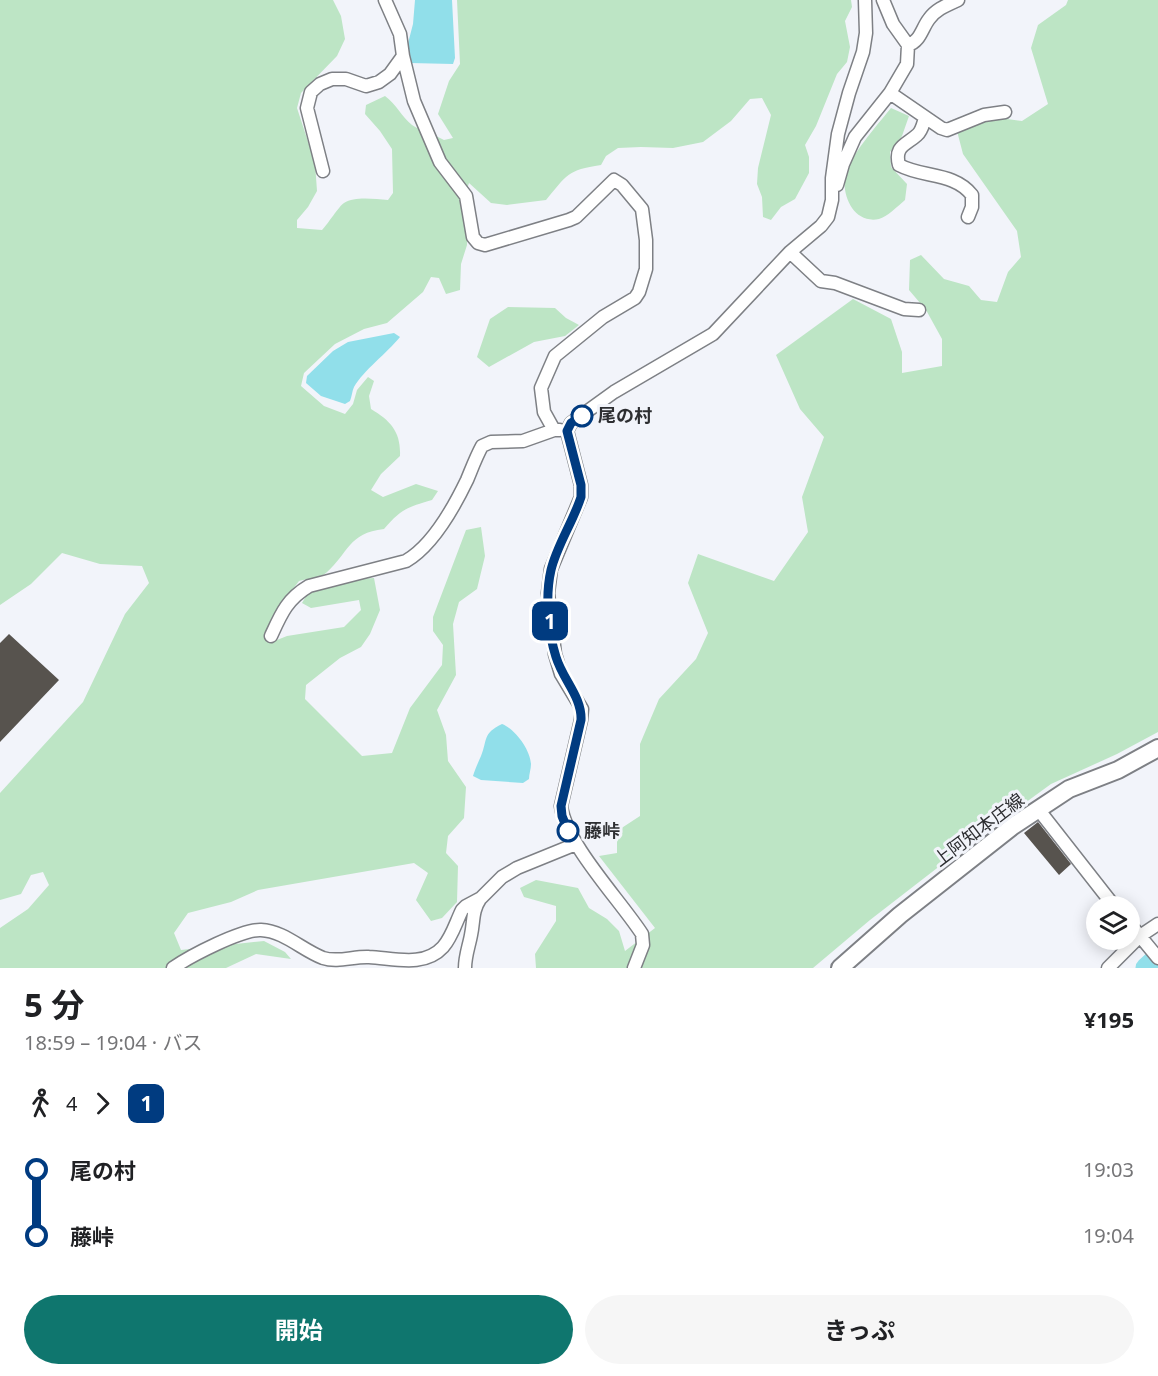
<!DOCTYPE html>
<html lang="ja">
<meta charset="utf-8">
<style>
:root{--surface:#fff;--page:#f6f6f6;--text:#202124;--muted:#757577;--accent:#0f766e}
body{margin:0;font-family:"Noto Sans","Noto Sans JP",sans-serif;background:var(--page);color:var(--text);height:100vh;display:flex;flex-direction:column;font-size:22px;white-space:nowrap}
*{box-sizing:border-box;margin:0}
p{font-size:20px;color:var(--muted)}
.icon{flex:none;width:33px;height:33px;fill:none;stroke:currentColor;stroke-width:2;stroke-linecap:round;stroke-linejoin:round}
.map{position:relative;height:968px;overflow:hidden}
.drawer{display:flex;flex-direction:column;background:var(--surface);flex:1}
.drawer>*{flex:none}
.badge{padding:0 12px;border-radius:9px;font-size:21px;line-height:39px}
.tools{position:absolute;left:1086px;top:896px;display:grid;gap:12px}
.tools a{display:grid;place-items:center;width:54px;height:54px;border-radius:50%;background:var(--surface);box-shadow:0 3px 15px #0003;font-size:30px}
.map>.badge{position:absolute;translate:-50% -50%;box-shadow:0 0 0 3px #fff}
.legs{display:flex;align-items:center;gap:9px;height:66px;padding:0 24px;font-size:20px}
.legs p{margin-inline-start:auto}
.head{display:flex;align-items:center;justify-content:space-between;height:102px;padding:0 24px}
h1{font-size:33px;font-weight:700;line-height:45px}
.cta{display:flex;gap:12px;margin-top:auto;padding:12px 24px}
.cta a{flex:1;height:69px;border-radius:36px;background:var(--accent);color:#fff;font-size:24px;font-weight:700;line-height:69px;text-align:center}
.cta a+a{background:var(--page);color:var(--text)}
ul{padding:0 24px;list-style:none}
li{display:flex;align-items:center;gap:21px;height:66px;font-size:22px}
li i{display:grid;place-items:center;width:9px;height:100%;margin:0 8px;background:currentColor}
li i::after{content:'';width:15px;height:15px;margin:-8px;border:4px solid;border-radius:50%;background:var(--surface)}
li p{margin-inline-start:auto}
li:first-child i{background:linear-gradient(#0000 50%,currentColor 0)}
li:last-child i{background:linear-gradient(currentColor 50%,#0000 0)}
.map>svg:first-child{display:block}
.green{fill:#bde5c5}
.water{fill:#91dfea}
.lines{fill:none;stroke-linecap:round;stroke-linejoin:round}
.river{stroke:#91dfea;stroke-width:21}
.building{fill:#57534e}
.minor-casing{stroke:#7e8085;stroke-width:15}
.secondary-casing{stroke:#7e8085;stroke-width:20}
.minor{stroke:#fff;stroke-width:12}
.secondary{stroke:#fff;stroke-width:16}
.line-1-casing{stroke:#fff;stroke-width:14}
.line-1{stroke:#003b80;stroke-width:9}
.stop-1-dot{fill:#fff;stroke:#003b80;stroke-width:3}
.labels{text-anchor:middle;stroke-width:6;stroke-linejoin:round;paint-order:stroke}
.stop-label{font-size:18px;font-weight:bold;fill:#2d2e31;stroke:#f2f4fa;text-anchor:start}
.street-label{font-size:18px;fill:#2d2e31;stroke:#f2f4fa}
</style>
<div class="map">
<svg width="1158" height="968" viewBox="0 0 1158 968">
<rect width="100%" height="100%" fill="#f2f4fa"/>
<path class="green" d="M 0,0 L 333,0 L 341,16 L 345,39 L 337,56 L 301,93 L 297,108 L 315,163 L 317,191 L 308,207 L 297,220 L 297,228 L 322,230 C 328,224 339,206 344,203 C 355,196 374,199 388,200 L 393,193 L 392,149 L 380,131 L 365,114 L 366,105 L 385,96 C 396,104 402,117 412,125 C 420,131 434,134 444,140 L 453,138 L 438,114 L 449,81 L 460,64 L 457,0 L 851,0 L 852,7 L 845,21 L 850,47 L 847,62 L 837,74 L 816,126 L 805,145 L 809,157 L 809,173 L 795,199 L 781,207 L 771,220 L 763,217 L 762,197 L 757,184 L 758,168 L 771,115 L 762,98 L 750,99 L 731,121 L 703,142 L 673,148 L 641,147 L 618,148 L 606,156 L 601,165 C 567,170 567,175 546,200 L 507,205 L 491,203 L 469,183 L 464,198 L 467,215 L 467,245 L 461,264 L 460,290 L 446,294 L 439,278 L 431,277 L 423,292 L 387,323 L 364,329 L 335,344 L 304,373 L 301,386 L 324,406 L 345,414 L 353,404 L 357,390 L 368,377 L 374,381 L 369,396 L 371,409 C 391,421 401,432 400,456 L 381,474 L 371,490 L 383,497 L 416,484 L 438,491 L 432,500 C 408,507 401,509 384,529 C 348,533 349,553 326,573 C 320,578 306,579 299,581 L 281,605 L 264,634 L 272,642 L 287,636 L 344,627 L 361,610 L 359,600 L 311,608 L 302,603 L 308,593 L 357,579 L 374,578 L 380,610 L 370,634 L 361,647 L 340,658 L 306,685 L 305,699 L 362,756 L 392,753 L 410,708 L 442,665 L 443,645 L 433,631 L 433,617 L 466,530 L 481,527 L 485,556 L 477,589 L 459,602 L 453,624 L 456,675 L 437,710 L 446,735 L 448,761 L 466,787 L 464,818 L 448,836 L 446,853 L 458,866 L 457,902 L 442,918 L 431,921 L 416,900 L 428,873 L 414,863 L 258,890 L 231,902 L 188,913 L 174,933 L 181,950 L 264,941 L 285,952 L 291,959 L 256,954 L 226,968 L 0,968 L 0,928 L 28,909 L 49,885 L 43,872 L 31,875 L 21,894 L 0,900 L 0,793 L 83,702 L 125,614 L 149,583 L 142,566 L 100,564 L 62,553 L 31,584 L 0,605 Z
M 1068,0 L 1158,0 L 1158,732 L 1117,754 L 1051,784 L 963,848 L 870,920 L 813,968 L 536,968 L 535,954 L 556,921 L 556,906 L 524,897 L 520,888 L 536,880 L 578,888 L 589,908 L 607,919 L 619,931 L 625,951 L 655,928 L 599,856 L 617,853 L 617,831 L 640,816 L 640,744 L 659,699 L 696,659 L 708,633 L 688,583 L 698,554 L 774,581 L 808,532 L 802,497 L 824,437 L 800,409 L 776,355 L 853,299 L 891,319 L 902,352 L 902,373 L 942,366 L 942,339 L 926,310 L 909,290 L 910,260 L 921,255 L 944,279 L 969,286 L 981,300 L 997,302 L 1008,272 L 1021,257 L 1017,231 L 963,154 L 957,131 L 992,117 L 1022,121 L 1048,104 L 1031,48 L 1038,25 L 1066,5 Z
M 891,108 L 909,116 L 902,136 L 890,152 L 891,167 L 907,184 L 905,200 C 898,206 887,217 879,219 C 855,224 842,198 845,177 C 847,159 879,123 891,108 Z
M 508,307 L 555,308 L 566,318 L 579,325 L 565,336 L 534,342 L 489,367 L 477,357 L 490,319 Z"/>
<path class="water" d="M 415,0 L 452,0 L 455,58 L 453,64 L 410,63 L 406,51 L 413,24 Z
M 394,333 L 400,337 C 387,353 363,371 354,387 C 352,391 352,396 350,401 L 345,404 L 321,396 L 306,383 L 307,376 L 333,351 L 348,342 Z
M 502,724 C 515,729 530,749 531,764 C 531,769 529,774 529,779 L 523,783 L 481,780 L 473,776 C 475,769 478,763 481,756 C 488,739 482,734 502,724 Z"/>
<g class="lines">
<path class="river" d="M 1146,968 L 1158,957"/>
</g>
<path class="building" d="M 9,634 L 59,680 L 0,742 L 0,643 Z
M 1038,822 L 1071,864 L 1059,875 L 1024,833 Z"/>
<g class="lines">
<defs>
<path id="minor" d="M 385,0 L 400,34 L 403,56 L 414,101 L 440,162 L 466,196 L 473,237 L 478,243 L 485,245 L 569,220 L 576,217 L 614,180 L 622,185 L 642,209 L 646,240 L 646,269 L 639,292 L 635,298 L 603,317 L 555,356 L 541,388 L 544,412 L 554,430
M 908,45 C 920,42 922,28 929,19 C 936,9 947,5 958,0
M 890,93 L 941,128 L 947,130 L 984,115 L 1005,112
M 925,118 C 923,124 922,131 917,135 C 906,145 894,146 899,165 C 923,178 954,172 972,195 L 972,207 L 968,217
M 323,171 L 307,108 L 311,92 L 320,84 L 332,79 L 346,79 L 366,86 L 379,82 L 390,74 L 403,56
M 837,185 L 843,164 L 855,137 L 890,93 L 907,64 L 908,45 L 893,24 L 883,0
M 790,252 L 821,281 L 835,283 L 904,309 L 919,310
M 271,636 C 281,614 287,599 309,586 L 406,561 C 432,546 454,507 467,480 C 472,468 476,457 482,446 L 491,442 L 523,441 L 554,430 L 560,430
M 1038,809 L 1114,906
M 1130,924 L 1158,958
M 173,968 C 190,956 242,929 261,930 C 284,931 302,950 323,958 C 338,963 354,956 369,957 C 393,958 424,968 443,947 C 452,937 456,922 462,910 L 466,906 L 481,898 L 502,877 L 517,868 L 576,844
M 465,968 C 465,956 469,946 471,935 C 474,921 472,911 480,899
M 634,968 L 643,945 L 642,934 C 620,900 566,844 561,806 L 581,720 L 582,709 L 561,674 L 555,654 L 548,593 L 551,569 L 581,497 L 581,485 L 567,431 L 571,423 L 614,392 L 713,334 L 790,252 L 821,226 L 828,217 L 832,200 L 832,178 L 838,134 L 849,93 L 863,52 L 866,33 L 865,0
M 1108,968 L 1140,936 L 1158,924"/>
<path id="secondary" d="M 840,968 L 900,915 L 1013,826 L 1069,789 L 1118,770 L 1158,748"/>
</defs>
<use href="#minor" class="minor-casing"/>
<use href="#secondary" class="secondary-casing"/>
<use href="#minor" class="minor"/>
<use href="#secondary" class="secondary"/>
</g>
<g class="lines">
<defs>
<path id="line-1" d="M 568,831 L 562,816 L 561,806 L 581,720 C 582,697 563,680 556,657 C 548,632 545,596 551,570 C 557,545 573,522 581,497 L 581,485 L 567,431 L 571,423 L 582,416"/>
</defs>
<use href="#line-1" class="line-1-casing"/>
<use href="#line-1" class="line-1"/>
</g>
<g class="stop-1-dot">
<circle cx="582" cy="416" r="10"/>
<circle cx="568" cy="831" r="10"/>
</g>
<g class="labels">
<g class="stop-label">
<text x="598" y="422">尾の村</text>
<text x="584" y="837">藤峠</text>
</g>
<g class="street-label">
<text transform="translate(979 830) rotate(-37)" y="6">上阿知本庄線</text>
</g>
</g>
</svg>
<div class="tools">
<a><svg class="icon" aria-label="layers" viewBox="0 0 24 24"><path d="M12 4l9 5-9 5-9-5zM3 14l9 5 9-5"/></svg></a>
</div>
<b class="badge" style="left:550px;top:621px;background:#003b80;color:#fff">1</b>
</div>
<section class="drawer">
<div class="head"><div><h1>5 分</h1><p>18:59 – 19:04 · バス</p></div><b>¥195</b></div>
<div class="legs"><svg class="icon" aria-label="walk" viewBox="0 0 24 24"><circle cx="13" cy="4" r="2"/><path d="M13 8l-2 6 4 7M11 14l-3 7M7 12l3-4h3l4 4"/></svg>4<svg class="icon" aria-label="forward" viewBox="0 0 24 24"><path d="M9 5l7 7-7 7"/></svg><b class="badge" style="background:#003b80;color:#fff">1</b></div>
<ul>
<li><i style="color:#003b80"></i><b>尾の村</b><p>19:03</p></li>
<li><i style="color:#003b80"></i><b>藤峠</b><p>19:04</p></li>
</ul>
<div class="cta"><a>開始</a><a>きっぷ</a></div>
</section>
